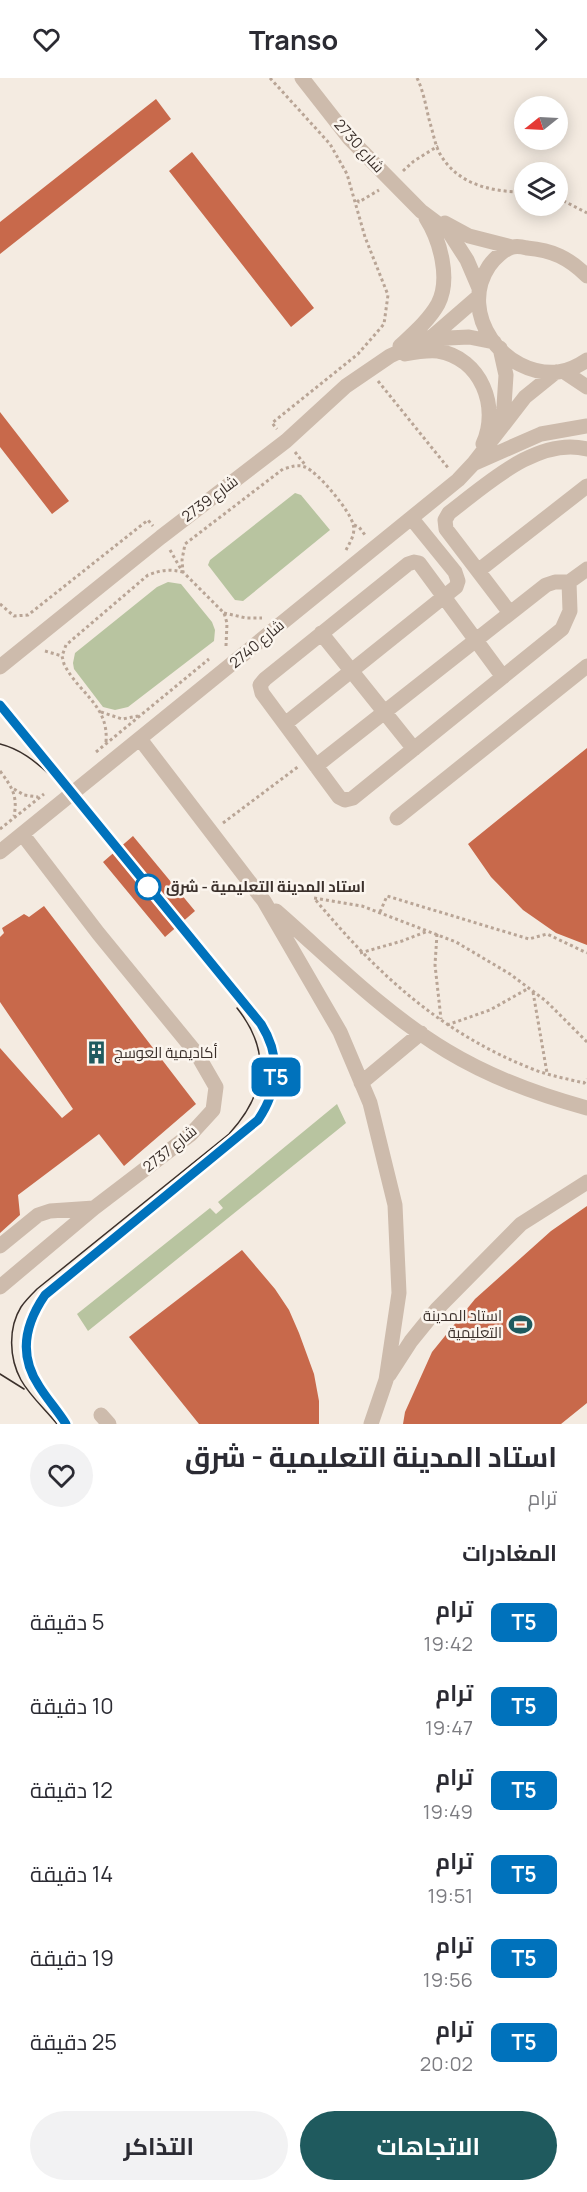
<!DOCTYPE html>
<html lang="ar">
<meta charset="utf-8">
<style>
:root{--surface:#fff;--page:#f2f2f3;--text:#2b2b33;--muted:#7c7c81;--accent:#1f5a5e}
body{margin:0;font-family:Manrope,Cairo,sans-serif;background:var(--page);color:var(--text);direction:rtl;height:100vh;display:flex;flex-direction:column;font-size:22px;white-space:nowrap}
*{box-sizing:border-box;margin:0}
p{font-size:20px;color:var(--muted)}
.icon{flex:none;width:33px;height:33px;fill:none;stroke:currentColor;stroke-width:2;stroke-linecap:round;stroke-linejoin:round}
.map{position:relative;height:1346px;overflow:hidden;direction:ltr}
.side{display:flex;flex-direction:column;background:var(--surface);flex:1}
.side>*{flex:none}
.badge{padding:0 12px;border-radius:9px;font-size:21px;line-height:39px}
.needle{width:39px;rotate:252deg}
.buttons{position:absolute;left:514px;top:18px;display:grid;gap:12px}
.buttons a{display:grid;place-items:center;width:54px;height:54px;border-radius:50%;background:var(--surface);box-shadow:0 3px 15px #0003;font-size:30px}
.map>.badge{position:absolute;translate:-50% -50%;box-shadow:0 0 0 3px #fff}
h2{padding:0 30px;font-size:22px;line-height:54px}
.round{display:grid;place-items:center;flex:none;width:63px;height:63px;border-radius:32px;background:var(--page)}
.headline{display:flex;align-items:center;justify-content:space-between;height:102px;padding:0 30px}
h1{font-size:28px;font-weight:700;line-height:45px}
.cta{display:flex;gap:12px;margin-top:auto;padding:12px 30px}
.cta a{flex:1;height:69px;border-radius:36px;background:var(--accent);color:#fff;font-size:24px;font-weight:700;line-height:69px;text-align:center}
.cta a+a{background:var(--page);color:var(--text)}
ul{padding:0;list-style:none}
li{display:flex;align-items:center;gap:18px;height:84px;padding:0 30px}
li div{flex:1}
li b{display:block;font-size:22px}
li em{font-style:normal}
li .badge{min-width:66px;font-weight:700;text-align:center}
header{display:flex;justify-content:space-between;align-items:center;height:78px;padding:0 30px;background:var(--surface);font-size:27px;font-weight:700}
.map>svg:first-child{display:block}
.green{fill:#b8c4a0}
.building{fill:#c8694b}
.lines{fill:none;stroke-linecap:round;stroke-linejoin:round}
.path{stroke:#b9a596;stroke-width:3;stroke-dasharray:3 3;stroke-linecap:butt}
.minor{stroke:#cdbbac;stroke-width:15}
.tram{stroke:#3b302b;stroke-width:1.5}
.line-casing{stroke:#fff;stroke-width:14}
.line{stroke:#0072bc;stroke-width:9}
.stop-dot{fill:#fff;stroke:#0072bc;stroke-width:3}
.labels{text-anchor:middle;stroke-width:5;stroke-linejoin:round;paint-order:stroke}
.street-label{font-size:15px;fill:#3b302b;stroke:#fbf5ee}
.stop-label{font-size:15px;font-weight:bold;fill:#3b302b;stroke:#fbf5ee;text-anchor:start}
.poi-label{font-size:15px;fill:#3b302b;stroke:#fbf5ee;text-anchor:start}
</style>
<header><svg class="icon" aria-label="forward" viewBox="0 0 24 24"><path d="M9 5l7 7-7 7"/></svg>Transo<svg class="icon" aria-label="heart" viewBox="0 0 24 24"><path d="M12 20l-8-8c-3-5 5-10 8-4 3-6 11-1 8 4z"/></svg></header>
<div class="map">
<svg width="587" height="1346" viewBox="0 0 587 1346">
<rect width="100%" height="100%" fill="#f4ebe1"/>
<path class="green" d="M 295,415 L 301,417 L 330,452 L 243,523 L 235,522 L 208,487 L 210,482 Z
M 168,504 L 181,506 L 212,544 L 215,552 L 214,563 L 128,629 L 115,632 L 103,629 L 74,591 L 73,585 L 75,575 L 157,509 Z
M 337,1026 L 346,1045 L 88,1253 L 77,1236 L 210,1130 L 216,1136 L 223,1130 L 218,1124 Z"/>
<path class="building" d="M 156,21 L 171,41 L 0,176 L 0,144 Z
M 192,74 L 314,230 L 291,249 L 169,93 Z
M 0,334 L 69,423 L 52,436 L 0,369 Z
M 587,670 L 587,867 L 556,855 L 523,832 L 491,799 L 468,766 Z
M 133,758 L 195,833 L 165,859 L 103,784 Z
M 44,828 L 196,1026 L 124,1088 L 99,1056 L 18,1117 L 20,1137 L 0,1155 L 0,970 L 62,1040 L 73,1031 L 0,924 L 0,859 L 4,855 L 2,850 L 24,836 L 29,839 Z
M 587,1128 L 587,1325 L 561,1346 L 403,1346 L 405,1334 L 432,1274 L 475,1221 L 551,1153 Z
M 242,1172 L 275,1211 L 289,1232 L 299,1255 L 314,1296 L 319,1323 L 319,1346 L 199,1346 L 129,1259 Z"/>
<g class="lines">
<path class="path" d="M 270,0 L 330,66 L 347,96 L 365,159 L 388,217 L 384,246 L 358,276 L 272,345 L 277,351
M 417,0 C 424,14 426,30 430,45 C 433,54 435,67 440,76 C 458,107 492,114 525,114
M 403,93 L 414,83 L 438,68
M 558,120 L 587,135
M 357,122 L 359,124 L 379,112
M 378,303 L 449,391
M 295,374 L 306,388
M 354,447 L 359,449 L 365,457
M 170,472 L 182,493
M 0,526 L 14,538 L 28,537 L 148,442 L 153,448
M 224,535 L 246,540 L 262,540
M 226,568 L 227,545 L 224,535 L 183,494 L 182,482 L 185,466 L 283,391 C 291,389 297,386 305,389 C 318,394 350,433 353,446 C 356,456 350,464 346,472
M 45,573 L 62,578
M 101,634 L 122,641 L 138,638
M 106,664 C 109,627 79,616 64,586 L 62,578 L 66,567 L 148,497 C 161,492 170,491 183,494
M 96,674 L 209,581
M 0,693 C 12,709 18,718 14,738
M 14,711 L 24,717 L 38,719
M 223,745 L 299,688
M 0,751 L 44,716
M 380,834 L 387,818 L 529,861 L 547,856 L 587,875
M 437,856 L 435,887 L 441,941
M 360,875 L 402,863 L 428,853
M 533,914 L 547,995
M 447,947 L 490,932 L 529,910
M 587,964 L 546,923 L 510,896 L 456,864 L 362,828 L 314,820 C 377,896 442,956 535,992 C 551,998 568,1001 584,1005 L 587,1001"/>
<path class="minor" d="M 302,0 L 349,60 L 421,133 L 449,154 L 467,182 L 479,210
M 445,145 L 469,158 L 512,169
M 587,198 C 569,180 552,172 527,170 C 523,169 517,168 513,169 C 505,170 493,182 489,188 C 457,236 504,299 558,294 C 568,293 578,288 587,282
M 427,261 L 469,259 L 494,264
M 400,268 C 414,255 429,242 438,226 C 451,201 440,162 426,140
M 500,270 L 506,297 L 503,344
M 405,276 C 415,274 427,272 438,273 C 481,280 500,329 483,366
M 563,293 L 587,309
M 473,386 L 541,356 L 587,348
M 478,493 L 587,408
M 510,535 L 446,451 L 445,442 L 449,435 C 485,408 537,358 587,371
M 321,555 L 414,671
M 0,589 L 161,459 L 286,363 L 346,308 L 390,278 L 433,258 L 478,219
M 503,599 L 419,485 L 414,484 L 408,486 L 265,601 L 260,607 L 262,615 L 339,719 L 345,722 L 353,720 L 562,551 L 570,533 L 569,504
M 285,646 L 456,509 L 458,503 L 455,494 L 412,441
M 140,661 L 264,823 L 340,954 L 370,1025 L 395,1127 L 399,1215 L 386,1302 L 371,1346
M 316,688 L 546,507 L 555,504 L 569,504 L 587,491
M 397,740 L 587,588
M 0,774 L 458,402 L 473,386 L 525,319 L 556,294
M 276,833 C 331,881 384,935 447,973 C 490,999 539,1017 587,1030
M 361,1005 L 421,955
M 0,1168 L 38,1137 L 50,1133 L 94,1130
M 0,1209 L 94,1130 L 191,1056 L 213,1032 L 216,1009 L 197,976 L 98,855 L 23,757
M 389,1297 L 411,1263 L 437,1231 L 521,1146 L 587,1104
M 101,1337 L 109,1346"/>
<path class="tram" d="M 0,627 L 261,946 C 281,978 279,1012 258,1042 L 45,1217 C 8,1272 32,1301 69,1346
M 0,666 C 20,671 35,683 50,697
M 0,1296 L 24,1311
M 57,1346 C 45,1331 30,1318 21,1302 C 9,1280 8,1250 21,1229 C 25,1223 31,1217 37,1211 L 229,1056 C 266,1016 272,974 237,930"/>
</g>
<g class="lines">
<defs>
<path id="line" d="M 0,627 L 261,946 C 281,978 279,1011 258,1042 L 45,1217 C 25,1246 18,1277 39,1308 C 47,1321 58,1333 66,1346"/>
</defs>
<use href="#line" class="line-casing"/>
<use href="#line" class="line"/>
</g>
<defs>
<symbol id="building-bare" viewBox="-9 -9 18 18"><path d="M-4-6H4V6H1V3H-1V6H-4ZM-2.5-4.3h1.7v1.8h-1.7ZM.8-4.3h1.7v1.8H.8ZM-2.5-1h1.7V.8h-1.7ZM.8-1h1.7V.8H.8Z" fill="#1f5a5e" stroke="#fbf5ee" stroke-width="2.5" paint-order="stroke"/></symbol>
<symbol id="stadium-bare" viewBox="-9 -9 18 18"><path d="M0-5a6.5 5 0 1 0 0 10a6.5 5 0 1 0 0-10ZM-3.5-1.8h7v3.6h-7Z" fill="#1f5a5e" stroke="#fbf5ee" stroke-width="2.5" paint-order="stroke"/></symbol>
</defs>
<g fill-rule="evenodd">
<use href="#building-bare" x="80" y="958" width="33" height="33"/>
<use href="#stadium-bare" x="504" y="1230" width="33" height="33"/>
</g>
<circle class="stop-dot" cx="148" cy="809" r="12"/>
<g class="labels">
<g class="street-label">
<text transform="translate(359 68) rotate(48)" y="5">شارع 2730</text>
<text transform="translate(210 421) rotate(-37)" y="5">شارع 2739</text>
<text transform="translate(257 566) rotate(-40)" y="5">شارع 2740</text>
<text transform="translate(170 1071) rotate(-39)" y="5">شارع 2737</text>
</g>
<g class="stop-label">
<text x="166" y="814">استاد المدينة التعليمية - شرق</text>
</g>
<g class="poi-label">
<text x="114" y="980">أكاديمية العوسج</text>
<text x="502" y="1243" text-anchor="end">استاد المدينة<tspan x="502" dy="17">التعليمية</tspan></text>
</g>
</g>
</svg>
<div class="buttons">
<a><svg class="needle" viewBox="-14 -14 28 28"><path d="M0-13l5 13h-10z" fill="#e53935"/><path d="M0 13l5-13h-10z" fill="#7c7c81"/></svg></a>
<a><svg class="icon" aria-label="layers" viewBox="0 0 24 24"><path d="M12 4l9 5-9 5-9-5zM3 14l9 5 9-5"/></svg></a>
</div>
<b class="badge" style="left:276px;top:999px;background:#0072bc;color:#fff">T5</b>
</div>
<section class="side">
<div class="headline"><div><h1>استاد المدينة التعليمية - شرق</h1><p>ترام</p></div><a class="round"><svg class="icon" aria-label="heart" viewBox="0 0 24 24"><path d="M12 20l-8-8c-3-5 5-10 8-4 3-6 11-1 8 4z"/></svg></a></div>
<h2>المغادرات</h2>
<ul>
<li><span class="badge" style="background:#0072bc;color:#fff">T5</span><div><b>ترام</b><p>19:42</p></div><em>5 دقيقة</em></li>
<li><span class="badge" style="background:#0072bc;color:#fff">T5</span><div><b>ترام</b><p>19:47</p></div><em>10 دقيقة</em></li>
<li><span class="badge" style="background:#0072bc;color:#fff">T5</span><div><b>ترام</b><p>19:49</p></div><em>12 دقيقة</em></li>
<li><span class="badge" style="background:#0072bc;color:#fff">T5</span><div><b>ترام</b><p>19:51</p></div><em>14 دقيقة</em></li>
<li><span class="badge" style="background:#0072bc;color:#fff">T5</span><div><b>ترام</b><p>19:56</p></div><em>19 دقيقة</em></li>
<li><span class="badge" style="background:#0072bc;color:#fff">T5</span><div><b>ترام</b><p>20:02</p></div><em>25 دقيقة</em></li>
</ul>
<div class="cta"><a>الاتجاهات</a><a>التذاكر</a></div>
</section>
